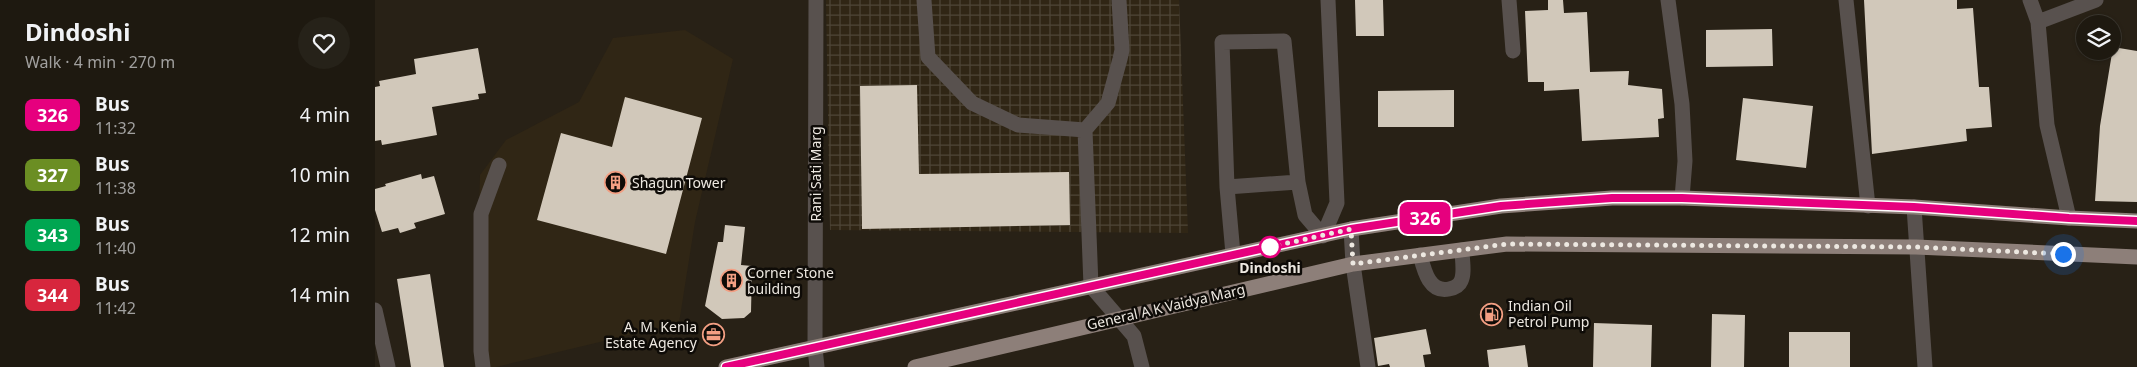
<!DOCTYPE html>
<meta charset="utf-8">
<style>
:root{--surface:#1e1910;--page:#262219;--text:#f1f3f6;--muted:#a1a09f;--line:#3c3830}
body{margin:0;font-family:"Noto Sans",sans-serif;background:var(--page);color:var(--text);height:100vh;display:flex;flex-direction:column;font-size:19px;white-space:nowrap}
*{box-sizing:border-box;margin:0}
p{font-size:16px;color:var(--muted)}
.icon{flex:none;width:28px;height:28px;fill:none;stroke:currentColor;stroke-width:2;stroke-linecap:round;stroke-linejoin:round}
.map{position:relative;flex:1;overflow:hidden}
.sheet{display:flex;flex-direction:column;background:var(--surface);width:375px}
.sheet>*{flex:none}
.badge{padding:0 10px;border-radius:8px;font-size:18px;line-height:32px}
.fabs{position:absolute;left:1701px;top:15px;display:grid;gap:10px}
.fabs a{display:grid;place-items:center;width:45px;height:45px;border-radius:50%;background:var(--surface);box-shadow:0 1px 4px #0004,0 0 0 1px var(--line);font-size:25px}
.you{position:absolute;width:25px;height:25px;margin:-12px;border:4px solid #fff;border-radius:50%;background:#1a73e8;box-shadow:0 0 0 8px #1a73e833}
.map>.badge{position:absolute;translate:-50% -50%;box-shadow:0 0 0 2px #fff}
.round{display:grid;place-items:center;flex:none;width:52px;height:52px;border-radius:26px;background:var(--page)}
.headline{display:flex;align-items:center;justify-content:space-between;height:85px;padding:0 25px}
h1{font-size:24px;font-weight:700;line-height:38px}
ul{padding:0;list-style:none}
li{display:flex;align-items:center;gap:15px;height:60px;padding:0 25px}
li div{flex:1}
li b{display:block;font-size:19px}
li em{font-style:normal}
li .badge{min-width:55px;font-weight:700;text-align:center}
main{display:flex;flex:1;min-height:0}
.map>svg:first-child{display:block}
.built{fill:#302615}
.industrial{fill:url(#industrial-grid)}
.building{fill:#d1c8ba}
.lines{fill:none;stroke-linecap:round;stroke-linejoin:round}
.minor{stroke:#58514e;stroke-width:15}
.major{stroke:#8d7f79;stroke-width:15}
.line-casing{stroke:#fff;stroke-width:11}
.line{stroke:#e6007e;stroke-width:8}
.walk{stroke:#ede8e1;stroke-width:5;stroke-dasharray:0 9}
.stop-dot{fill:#fff;stroke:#e6007e;stroke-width:2.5}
.labels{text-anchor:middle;stroke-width:5;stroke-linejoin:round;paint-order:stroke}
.street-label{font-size:14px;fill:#ede8e1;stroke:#0e0b07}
.poi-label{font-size:14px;fill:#ede8e1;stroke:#0e0b07;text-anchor:start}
.stop-label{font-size:14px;font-weight:bold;fill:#ede8e1;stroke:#0e0b07}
</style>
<main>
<section class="sheet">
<div class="headline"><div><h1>Dindoshi</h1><p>Walk · 4 min · 270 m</p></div><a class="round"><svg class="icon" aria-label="heart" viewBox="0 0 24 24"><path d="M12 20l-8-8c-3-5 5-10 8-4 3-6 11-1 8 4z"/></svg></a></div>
<ul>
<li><span class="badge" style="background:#e6007e;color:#fff">326</span><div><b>Bus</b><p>11:32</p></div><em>4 min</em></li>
<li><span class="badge" style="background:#6b8e23;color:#fff">327</span><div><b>Bus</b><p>11:38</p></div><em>10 min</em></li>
<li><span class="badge" style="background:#00a651;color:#fff">343</span><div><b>Bus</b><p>11:40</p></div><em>12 min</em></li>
<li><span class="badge" style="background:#d7263d;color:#fff">344</span><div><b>Bus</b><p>11:42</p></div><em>14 min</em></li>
</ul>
</section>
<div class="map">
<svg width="1762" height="367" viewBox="0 0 1762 367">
<defs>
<pattern id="industrial-grid" width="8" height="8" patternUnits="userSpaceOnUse" patternTransform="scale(1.25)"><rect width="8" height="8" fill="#302615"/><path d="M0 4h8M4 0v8" fill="none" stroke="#4e4637"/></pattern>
</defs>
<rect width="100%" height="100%" fill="#282116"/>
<path class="built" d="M 310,30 L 358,59 L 320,222 L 304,323 L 121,367 L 100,367 L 105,175 L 131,140 L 204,102 L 238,38 Z"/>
<path class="industrial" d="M 451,0 L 804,0 L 813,233 L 455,230 Z"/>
<path class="building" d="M 980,0 L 1008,0 L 1009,36 L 981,36 Z
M 1173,0 L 1188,0 L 1189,13 L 1212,12 L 1215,72 L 1254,71 L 1253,85 L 1287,89 L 1289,118 L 1283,119 L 1284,137 L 1207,141 L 1204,89 L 1169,91 L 1169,82 L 1153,82 L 1150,11 L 1173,10 Z
M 1489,0 L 1582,0 L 1582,9 L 1598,8 L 1604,87 L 1614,87 L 1617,127 L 1591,129 L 1592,141 L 1497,154 Z
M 1397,29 L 1398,66 L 1331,67 L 1331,30 Z
M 1738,47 L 1762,51 L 1762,202 L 1720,201 L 1725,126 Z
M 103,48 L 111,93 L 103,94 L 104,99 L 57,107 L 62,135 L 7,145 L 6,140 L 0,141 L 0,87 L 5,86 L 4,81 L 41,74 L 39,59 Z
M 542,85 L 544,174 L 694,172 L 695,225 L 487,229 L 485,86 Z
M 1079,90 L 1079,127 L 1003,127 L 1003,91 Z
M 250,97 L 327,118 L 291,254 L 162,220 L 186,133 L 237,147 Z
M 1368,98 L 1438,106 L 1431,168 L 1361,160 Z
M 46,174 L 47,179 L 59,176 L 70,214 L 39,223 L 41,228 L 25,233 L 23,228 L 7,232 L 0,210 L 0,189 L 11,186 L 10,184 Z
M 350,225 L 370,227 L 366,265 L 377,266 L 376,312 L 369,318 L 347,319 L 330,306 L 343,242 L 348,242 Z
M 55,274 L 69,367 L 36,367 L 22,279 Z
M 1337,314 L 1370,315 L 1369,367 L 1336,367 Z
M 1219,323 L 1277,325 L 1276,367 L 1218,367 Z
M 1051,329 L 1056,354 L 1048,355 L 1050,367 L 1015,367 L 1014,364 L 1003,366 L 999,338 Z
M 1414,332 L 1475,332 L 1475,367 L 1414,367 Z
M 1150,345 L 1153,367 L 1114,367 L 1112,350 Z"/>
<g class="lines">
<path class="minor" d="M 441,0 L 440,348 L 442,367
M 549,0 L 553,57 L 597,103 L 643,125 L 710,130
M 744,0 L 747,50 L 745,59 L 733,103 L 710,130 L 716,286 L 759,336 L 767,367
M 1134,0 L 1138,51
M 1293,0 L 1307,104 L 1310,161 L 1307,198
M 1471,0 L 1493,206
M 1655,0 L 1663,22 L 1672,125 L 1694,218
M 1663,22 L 1721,0
M 923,182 L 852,187 L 847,42 L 909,41 L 923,182 L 930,215 L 948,236 L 962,203 L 953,0
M 852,187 L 858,254
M 1539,207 L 1550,367
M 976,229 L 978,264 L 993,367
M 1045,255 C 1049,270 1054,293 1074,289 C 1079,288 1084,286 1086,281 C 1090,273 1087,259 1087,250
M 0,310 L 13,367
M 108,367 L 106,351 L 106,214 L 124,165"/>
<path class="major" d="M 351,367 L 976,229 L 1126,206 L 1237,198 L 1307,198 L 1539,207 L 1694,218 L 1762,221
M 540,367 L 978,264 L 1132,244 L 1541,247 L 1762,257"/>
</g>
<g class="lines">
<defs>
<path id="line" d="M 351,367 L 976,229 L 1126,206 L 1237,198 L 1307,198 L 1539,207 L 1694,218 L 1762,221"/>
</defs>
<use href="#line" class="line-casing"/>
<use href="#line" class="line"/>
<path class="walk" d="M 895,247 L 976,229 L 978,264 L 1132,244 L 1541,247 L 1688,254"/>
</g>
<defs>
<symbol id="building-ring" viewBox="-11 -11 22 22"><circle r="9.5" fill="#0e0b07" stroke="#f39f83" stroke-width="1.5"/><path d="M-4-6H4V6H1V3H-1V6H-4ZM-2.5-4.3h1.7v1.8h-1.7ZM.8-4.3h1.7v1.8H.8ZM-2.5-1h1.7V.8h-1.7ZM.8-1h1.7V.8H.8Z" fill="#f39f83"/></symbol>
<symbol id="fuel-ring" viewBox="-11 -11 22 22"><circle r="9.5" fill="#0e0b07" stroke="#f39f83" stroke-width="1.5"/><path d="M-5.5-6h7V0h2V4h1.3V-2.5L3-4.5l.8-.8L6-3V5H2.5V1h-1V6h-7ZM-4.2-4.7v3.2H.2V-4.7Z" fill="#f39f83"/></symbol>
<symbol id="office-ring" viewBox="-11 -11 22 22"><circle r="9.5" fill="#0e0b07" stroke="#f39f83" stroke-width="1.5"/><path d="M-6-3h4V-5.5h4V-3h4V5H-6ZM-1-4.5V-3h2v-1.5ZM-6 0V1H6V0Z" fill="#f39f83"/></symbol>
</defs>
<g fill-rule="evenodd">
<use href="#building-ring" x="228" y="170" width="25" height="25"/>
<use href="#building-ring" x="344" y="268" width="25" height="25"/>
<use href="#fuel-ring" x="1104" y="302" width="25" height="25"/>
<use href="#office-ring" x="326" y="322" width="25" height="25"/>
</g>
<circle class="stop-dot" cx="895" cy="247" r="10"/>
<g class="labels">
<g class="street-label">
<text transform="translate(441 174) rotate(-90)" y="5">Rani Sati Marg</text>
<text transform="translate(791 307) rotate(-13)" y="5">General A K Vaidya Marg</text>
</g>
<g class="poi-label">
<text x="257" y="188">Shagun Tower</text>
<text x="372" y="278">Corner Stone<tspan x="372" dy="16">building</tspan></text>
<text x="1133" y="311">Indian Oil<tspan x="1133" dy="16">Petrol Pump</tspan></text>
<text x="322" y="332" text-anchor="end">A. M. Kenia<tspan x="322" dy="16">Estate Agency</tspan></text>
</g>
<g class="stop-label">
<text x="895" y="273">Dindoshi</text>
</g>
</g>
</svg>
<div class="fabs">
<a><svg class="icon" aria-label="layers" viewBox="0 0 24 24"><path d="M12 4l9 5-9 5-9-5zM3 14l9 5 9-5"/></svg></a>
</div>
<div class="you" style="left:1688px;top:254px"></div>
<b class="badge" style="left:1050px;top:218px;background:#e6007e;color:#fff">326</b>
</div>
</main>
